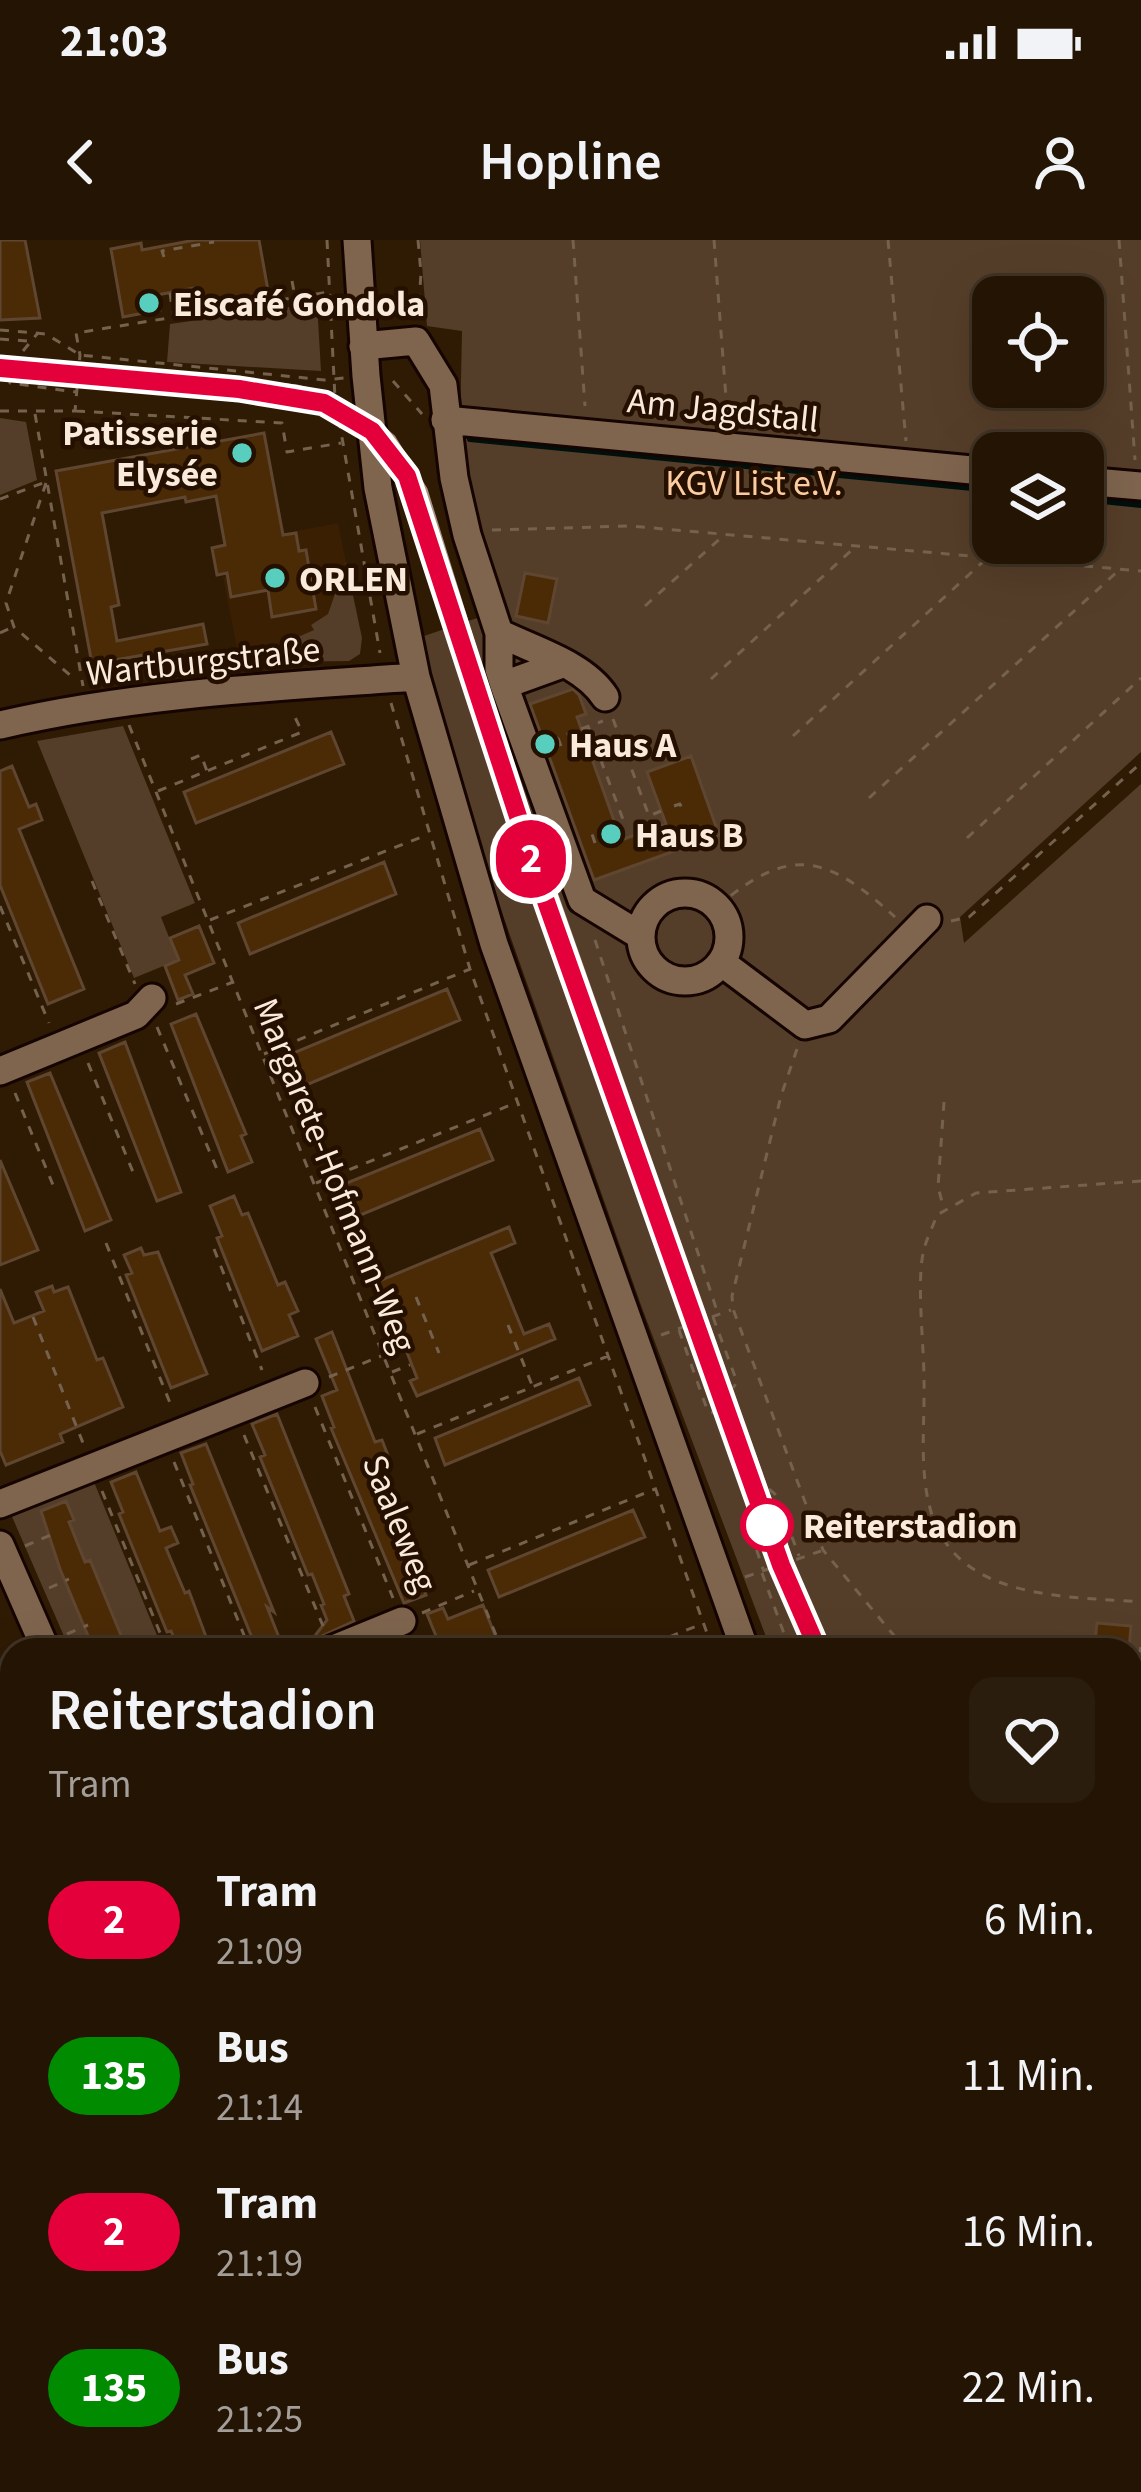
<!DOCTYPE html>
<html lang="de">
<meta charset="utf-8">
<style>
:root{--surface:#231403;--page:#2b1d0d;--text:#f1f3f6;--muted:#a39e9a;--line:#403325}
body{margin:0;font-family:"Source Sans 3",sans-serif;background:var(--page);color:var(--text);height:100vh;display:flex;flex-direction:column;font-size:45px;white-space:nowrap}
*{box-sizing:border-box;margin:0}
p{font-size:39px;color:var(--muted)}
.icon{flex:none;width:66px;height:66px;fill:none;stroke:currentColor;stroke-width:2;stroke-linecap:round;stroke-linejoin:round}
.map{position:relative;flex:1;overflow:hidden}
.panel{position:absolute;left:0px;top:1398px;width:1143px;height:855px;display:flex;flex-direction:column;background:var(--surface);border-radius:36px 36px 0 0;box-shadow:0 12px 48px #0002,0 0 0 3px var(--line)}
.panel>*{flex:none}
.badge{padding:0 24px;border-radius:39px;font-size:42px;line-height:78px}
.fabs{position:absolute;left:972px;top:36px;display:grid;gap:24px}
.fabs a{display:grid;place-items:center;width:132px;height:132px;border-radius:24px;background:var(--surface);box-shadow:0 12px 48px #0002,0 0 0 3px var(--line);font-size:60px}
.map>.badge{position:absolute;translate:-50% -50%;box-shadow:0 0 0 6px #fff}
.round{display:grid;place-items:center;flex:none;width:126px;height:126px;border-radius:24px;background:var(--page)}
.headline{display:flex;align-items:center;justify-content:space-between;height:204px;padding:0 48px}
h1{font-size:57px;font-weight:600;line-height:90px}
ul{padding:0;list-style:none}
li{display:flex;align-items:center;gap:36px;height:156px;padding:0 48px}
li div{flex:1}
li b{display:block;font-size:45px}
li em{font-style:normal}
li .badge{min-width:132px;font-weight:700;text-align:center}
.status{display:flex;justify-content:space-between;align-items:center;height:84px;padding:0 60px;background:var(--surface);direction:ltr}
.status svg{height:33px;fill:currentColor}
header{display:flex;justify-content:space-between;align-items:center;height:156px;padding:0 48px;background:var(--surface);font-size:54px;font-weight:600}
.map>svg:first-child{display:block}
.built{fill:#3a1f03}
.green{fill:#553e29;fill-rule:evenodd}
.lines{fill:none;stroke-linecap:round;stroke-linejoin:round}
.stream{stroke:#00100d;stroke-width:6}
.building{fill:#4b2b06;stroke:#5f4630;stroke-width:3}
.minor-casing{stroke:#160400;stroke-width:33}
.path{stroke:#74614e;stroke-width:3;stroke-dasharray:9 9;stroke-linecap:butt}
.minor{stroke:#7f654e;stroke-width:27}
.tram{stroke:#a79584;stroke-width:3}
.line-casing{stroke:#fff;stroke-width:27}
.line{stroke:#e4003a;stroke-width:18}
.poi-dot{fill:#58cebf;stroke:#251000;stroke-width:4.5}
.stop-dot{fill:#fff;stroke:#e4003a;stroke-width:6}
.labels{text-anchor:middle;stroke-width:9;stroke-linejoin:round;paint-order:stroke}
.poi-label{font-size:36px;font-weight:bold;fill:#f9eadc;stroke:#251000;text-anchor:start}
.street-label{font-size:36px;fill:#f9eadc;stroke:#251000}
.park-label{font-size:36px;fill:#fccca1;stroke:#251000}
.stop-label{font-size:36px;font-weight:bold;fill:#f9eadc;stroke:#251000;text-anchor:start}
</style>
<div class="status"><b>21:03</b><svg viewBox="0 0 49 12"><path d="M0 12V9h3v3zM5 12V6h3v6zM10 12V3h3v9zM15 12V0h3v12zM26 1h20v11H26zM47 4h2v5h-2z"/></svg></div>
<header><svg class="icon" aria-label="back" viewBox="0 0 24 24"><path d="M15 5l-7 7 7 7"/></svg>Hopline<svg class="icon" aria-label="person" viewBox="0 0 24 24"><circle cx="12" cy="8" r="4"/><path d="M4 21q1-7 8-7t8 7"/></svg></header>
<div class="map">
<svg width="1141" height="2252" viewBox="0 0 1141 2252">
<rect width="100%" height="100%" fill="#2f1a04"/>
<path class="built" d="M 338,283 L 346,322 L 328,374 L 312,385 L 315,389 L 278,413 L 277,422 L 256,423 L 256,416 L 239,418 L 223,337 L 240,333 L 235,303 Z
M 1131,1677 L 1141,1688 L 1141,2116 L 1131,2120 Z"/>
<path class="green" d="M 420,0 L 1141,0 L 1141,512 L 960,677 L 964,703 L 1141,544 L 1141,1574 L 1131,1576 L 1131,1410 L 771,1410 L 642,1068 L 489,636 L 421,397 L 495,372 L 459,240 L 462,91 L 427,86 ZM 993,57 L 1083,57 L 1083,147 L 993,147 ZM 993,213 L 1083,213 L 1083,303 L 993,303 Z
M 317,63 L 321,131 L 167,122 L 170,84 Z
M 0,178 L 26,182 L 37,240 L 0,255 Z
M 346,322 L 362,398 L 360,414 L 349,421 L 277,422 L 282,404 L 314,390 L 311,385 L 328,374 Z
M 123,486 L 195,663 L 161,677 L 178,720 L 134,738 L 37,501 Z
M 88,1239 L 90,1244 L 94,1242 L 163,1410 L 127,1410 L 90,1321 L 85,1322 L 69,1282 L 73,1279 L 65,1261 L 41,1271 L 94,1410 L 70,1410 L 10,1272 Z
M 1141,2116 L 1141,2252 L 803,2252 L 831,2241 L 1131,2241 L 1131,2120 Z"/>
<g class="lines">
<path class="stream" d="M 470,199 L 993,250
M 1083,259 L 1141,265"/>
</g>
<path class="building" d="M 0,0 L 25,0 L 40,78 L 0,80 Z
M 195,0 L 259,0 L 269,56 L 198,70 L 194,48 L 157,55 L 160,70 L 123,77 L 111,9 L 141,3 L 142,10 Z
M 264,193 L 283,295 L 296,293 L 299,311 L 306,310 L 316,369 L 272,377 L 268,350 L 231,357 L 227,333 L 217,335 L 212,308 L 225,305 L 216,256 L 186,262 L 185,257 L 102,273 L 119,365 L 111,367 L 117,401 L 203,384 L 207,404 L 92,424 L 56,231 Z
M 525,333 L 557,339 L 548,383 L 516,376 Z
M 573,449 L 579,455 L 586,474 L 577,477 L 621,600 L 666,584 L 647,532 L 691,516 L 719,595 L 594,640 L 530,464 Z
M 331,492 L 344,524 L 196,583 L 184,552 Z
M 12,526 L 29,567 L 36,564 L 42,580 L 19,589 L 84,749 L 48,764 L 0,645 L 0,531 Z
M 384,622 L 396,654 L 250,714 L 238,683 Z
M 199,686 L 214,723 L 185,735 L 193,754 L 178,760 L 165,726 L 179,720 L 170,698 Z
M 447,749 L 460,780 L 292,851 L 279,819 Z
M 196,774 L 246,894 L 241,896 L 252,922 L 228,932 L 171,784 Z
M 125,802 L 181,952 L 157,961 L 99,813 Z
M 50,833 L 111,980 L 85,991 L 27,842 Z
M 480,889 L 493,920 L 346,981 L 332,949 Z
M 0,920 L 38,1010 L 0,1025 Z
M 234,956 L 242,975 L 248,973 L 278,1045 L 285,1042 L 298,1071 L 289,1075 L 298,1096 L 262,1111 L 217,998 L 222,996 L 210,966 Z
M 509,987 L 515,1003 L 491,1013 L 524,1094 L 549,1084 L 555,1099 L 417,1156 L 410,1141 L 417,1138 L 379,1041 Z
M 141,1008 L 144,1015 L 158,1012 L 207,1134 L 171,1148 L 126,1035 L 132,1033 L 124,1015 Z
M 52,1046 L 54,1052 L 68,1047 L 97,1120 L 103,1118 L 123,1167 L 60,1194 L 63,1202 L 6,1225 L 0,1211 L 0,1049 L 14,1083 L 44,1071 L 36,1052 Z
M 332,1092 L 375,1202 L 382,1200 L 389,1218 L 378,1222 L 415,1313 L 410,1315 L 426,1355 L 404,1363 L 331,1188 L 334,1187 L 322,1156 L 337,1150 L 316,1099 Z
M 579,1138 L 590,1165 L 445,1225 L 435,1198 Z
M 277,1174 L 349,1354 L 344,1356 L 354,1381 L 311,1401 L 327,1380 L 321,1365 L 324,1364 L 312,1334 L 308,1335 L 260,1217 L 265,1215 L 252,1184 Z
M 206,1204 L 274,1372 L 267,1367 L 284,1410 L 257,1410 L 190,1245 L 193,1244 L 181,1213 Z
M 136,1232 L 160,1291 L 171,1287 L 178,1303 L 166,1308 L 185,1353 L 189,1351 L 211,1410 L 179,1410 L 171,1391 L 167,1392 L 119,1274 L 123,1272 L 111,1242 Z
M 66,1261 L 74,1280 L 69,1282 L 85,1322 L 90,1320 L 127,1410 L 94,1410 L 60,1329 L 41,1271 Z
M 633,1270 L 645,1297 L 499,1357 L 488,1330 Z
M 483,1365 L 501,1410 L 469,1410 L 464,1398 L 441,1408 L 427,1374 L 443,1368 L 448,1379 Z
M 1097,1383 L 1131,1386 L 1129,1410 L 1094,1410 Z"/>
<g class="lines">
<defs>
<path id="minor" d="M 357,0 L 366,136 L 378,248 L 416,437 L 494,704 L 745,1410
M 363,106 L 416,101 L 443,145 L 454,238 L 467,295 L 499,393 C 533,410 584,424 605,457
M 445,180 L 993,232
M 1083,241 L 1141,246
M 499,393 L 499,429 L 504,445 L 562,424
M 504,445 L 582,660 L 641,696
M 0,485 C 137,453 276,447 416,437
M641 697a44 44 0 1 1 88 0a44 44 0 1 1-88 0Z
M 721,722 L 805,785 L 829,779 L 927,679
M 0,831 L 136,775 L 152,758
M 0,1264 L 305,1143
M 0,1305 L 46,1410
M 331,1410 L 402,1381
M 1131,1602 L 1141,1600
M 0,1608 L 12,1606
M 0,1977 L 12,1969
M 0,2037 L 12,2065
M 0,2098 L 12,2093
M 113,2241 L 119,2252
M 503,2241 L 507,2252
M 710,2241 L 712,2252
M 750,2252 L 777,2241"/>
</defs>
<use href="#minor" class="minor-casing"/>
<path class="path" d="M 327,0 L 335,158 L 380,413
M 418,0 L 421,33 L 418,76
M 573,0 L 585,166
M 714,0 L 728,184
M 888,0 L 906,201
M 1119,0 L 1135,220
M 164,17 L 162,11 L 214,2
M 292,41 L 295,57
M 170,53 L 173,75
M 0,90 L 46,94 L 80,115 L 325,140 L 344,138
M 0,99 L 28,101
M 23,111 L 37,94
M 8,135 L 10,143 L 76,152
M 393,141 L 422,174
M 0,171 L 75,171 L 80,115 L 76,93 L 329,52
M 76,171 L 282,183 L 287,212 L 341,203
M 35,174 L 83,446
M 46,243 L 6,363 L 14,387 L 71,436
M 0,259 L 43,243
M 492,290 L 630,286 L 1141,331
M 645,366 L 723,296
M 0,393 L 13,387
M 711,439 L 855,307
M 391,463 L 470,729 L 713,1410
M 613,479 L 649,576 L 661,571
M 129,485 L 502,1410
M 588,486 L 624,582 L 616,585
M 581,489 L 603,481
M 793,496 L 986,319
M 561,506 L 558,498 L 568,494
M 191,519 L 201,515 L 207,531
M 158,551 L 302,492 L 293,473
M 869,558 L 1118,331
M 674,566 L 680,564 L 682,569
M 967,598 L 1141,438
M 595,603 L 592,594 L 602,590
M 92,641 L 135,744
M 0,666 L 49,783
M 717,667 C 790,604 827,615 895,677
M 210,680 L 424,596
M 951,681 L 969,677 L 1141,523
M 595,700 L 718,1074
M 176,764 L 233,742
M 157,787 L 219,934
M 797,809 L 781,856 L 732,1056 L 733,1069 L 823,1310 L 896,1398 L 913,1410
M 264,814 L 470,729
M 88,823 L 133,932
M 15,853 L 53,945
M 944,862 L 938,947 L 944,969
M 1141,941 L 976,953 L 937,975 C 933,986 927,998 924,1009 C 916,1040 924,1105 924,1139 C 925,1180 919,1228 930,1268 C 954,1361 1066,1356 1141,1362
M 316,943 L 513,864
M 106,1003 L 172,1168
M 214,1009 L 262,1130
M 416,1057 L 439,1113
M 33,1077 L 83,1203
M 713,1077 L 737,1142 L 733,1148
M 508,1085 L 532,1145
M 679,1090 L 708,1172 L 717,1173
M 661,1095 L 731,1070
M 392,1132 L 410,1125
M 329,1137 L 381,1116
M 315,1167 L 393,1358
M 417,1194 L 608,1116
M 244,1195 L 323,1386
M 174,1222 L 250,1410
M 769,1249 L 777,1256 L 799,1316
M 102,1251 L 167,1410
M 754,1276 L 749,1287 L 763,1329
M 25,1306 L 51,1295
M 469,1325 L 655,1249
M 762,1333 L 790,1410
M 745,1337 L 821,1311
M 49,1348 L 69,1339
M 422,1373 L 474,1351
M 67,1394 L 88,1385
M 636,1410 L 702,1384
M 1131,1447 L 1141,1407
M 1131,1632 L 1141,1629
M 0,1833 L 12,1824
M 0,1870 L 12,1898
M 264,2241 L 268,2252
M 680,2241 L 682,2252
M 0,2246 L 12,2241
M 561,2252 L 573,2248"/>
<use href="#minor" class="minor"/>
<path class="tram" d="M 0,117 L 297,146 L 328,155 L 371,177 L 394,197 L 426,249 L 515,536 L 812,1377 L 832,1410
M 1131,1512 L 1141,1513"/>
</g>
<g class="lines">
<defs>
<path id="line" d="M 0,128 L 239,149 L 324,163 L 372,191 L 407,236 L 542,650 L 781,1325 L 818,1410"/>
</defs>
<use href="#line" class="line-casing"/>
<use href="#line" class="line"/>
</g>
<g class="poi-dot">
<circle cx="149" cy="63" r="12"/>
<circle cx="242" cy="213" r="12"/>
<circle cx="275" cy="338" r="12"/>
<circle cx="545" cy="504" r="12"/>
<circle cx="611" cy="594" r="12"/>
</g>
<circle class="stop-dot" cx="767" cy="1285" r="24"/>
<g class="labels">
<g class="poi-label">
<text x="173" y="76">Eiscafé Gondola</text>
<text x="218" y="205" text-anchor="end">Patisserie<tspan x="218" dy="41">Elysée</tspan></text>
<text x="299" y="351">ORLEN</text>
<text x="569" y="517">Haus A</text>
<text x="635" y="607">Haus B</text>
</g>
<g class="street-label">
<text transform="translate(723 169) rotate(6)" y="13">Am Jagdstall</text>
<text transform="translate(203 420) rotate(-6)" y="13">Wartburgstraße</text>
<text transform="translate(336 935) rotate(68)" y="13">Margarete-Hofmann-Weg</text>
<text transform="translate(401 1283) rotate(68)" y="13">Saaleweg</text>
</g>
<g class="park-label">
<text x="754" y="255">KGV List e.V.</text>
</g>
<g class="stop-label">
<text x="803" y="1298">Reiterstadion</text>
</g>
</g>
</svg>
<div class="fabs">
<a><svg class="icon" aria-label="locate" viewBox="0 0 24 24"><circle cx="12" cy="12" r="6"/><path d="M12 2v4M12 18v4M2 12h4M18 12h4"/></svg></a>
<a><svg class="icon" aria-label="layers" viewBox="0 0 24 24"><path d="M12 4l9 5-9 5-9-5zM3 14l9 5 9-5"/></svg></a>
</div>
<b class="badge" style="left:531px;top:619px;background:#e4003a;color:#fff">2</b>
<section class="panel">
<div class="headline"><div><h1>Reiterstadion</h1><p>Tram</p></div><a class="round"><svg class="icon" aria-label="heart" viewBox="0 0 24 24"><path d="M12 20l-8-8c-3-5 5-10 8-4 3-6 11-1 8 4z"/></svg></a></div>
<ul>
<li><span class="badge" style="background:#e4003a;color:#fff">2</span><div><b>Tram</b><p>21:09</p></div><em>6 Min.</em></li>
<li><span class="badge" style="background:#008b00;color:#fff">135</span><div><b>Bus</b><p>21:14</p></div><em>11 Min.</em></li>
<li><span class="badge" style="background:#e4003a;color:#fff">2</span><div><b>Tram</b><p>21:19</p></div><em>16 Min.</em></li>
<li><span class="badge" style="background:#008b00;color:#fff">135</span><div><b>Bus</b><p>21:25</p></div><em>22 Min.</em></li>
</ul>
</section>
</div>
